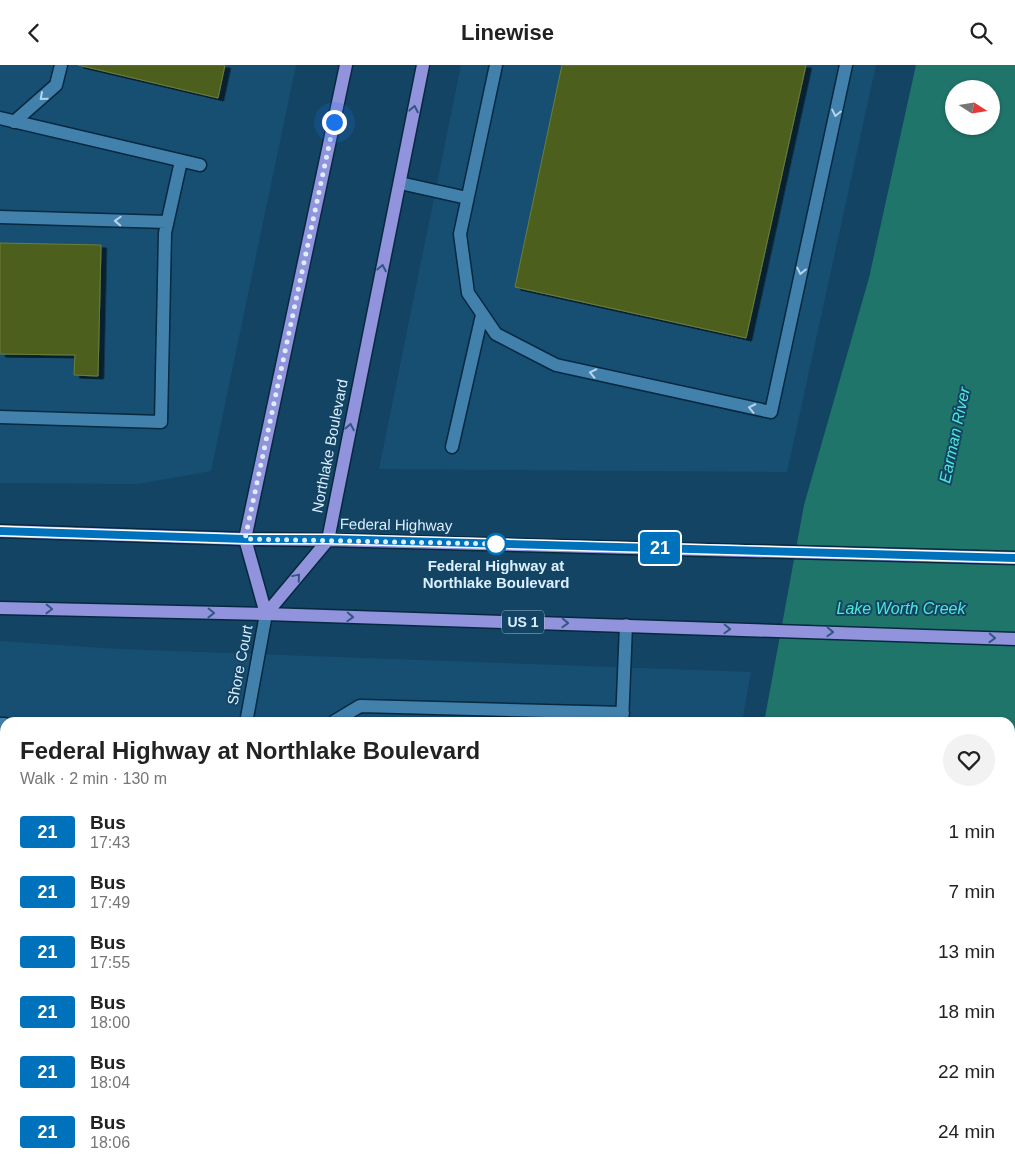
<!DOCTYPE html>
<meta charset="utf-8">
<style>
:root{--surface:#fff;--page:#f2f2f2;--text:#222;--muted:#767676}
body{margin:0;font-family:Helvetica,sans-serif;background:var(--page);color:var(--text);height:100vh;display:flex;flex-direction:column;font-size:19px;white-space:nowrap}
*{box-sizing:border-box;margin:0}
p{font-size:16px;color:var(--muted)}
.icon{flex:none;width:28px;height:28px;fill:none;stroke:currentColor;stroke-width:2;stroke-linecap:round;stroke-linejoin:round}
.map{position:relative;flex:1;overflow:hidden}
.panel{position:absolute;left:0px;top:652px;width:1015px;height:456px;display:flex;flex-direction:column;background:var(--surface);border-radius:15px 15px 0 0;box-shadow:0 1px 4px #0004}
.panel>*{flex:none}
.badge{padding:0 10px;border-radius:4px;font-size:18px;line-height:32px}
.needle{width:32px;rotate:102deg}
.controls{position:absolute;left:945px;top:15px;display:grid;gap:10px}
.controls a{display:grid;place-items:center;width:55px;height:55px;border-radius:50%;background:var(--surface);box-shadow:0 1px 4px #0004;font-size:25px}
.you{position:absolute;width:25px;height:25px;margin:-12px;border:4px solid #fff;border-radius:50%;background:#1a73e8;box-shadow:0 0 0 8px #1a73e833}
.map>.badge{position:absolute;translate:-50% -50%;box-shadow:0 0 0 2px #fff}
.round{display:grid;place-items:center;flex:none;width:52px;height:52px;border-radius:26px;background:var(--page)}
.head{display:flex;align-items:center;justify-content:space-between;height:85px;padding:0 20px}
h1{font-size:24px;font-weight:700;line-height:38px}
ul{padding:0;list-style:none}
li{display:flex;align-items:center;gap:15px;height:60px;padding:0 20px}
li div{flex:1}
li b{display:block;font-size:19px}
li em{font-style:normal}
li .badge{min-width:55px;font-weight:700;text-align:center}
header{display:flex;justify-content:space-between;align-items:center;height:65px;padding:0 20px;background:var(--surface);font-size:22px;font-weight:700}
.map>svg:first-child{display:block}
.built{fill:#174f73}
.water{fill:#20756a;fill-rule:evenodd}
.building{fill:#4d5e1a;stroke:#6c7e3c;filter:url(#shadow)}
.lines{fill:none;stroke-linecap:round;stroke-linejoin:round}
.minor-casing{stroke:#072940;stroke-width:15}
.major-casing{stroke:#072940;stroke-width:15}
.minor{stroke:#4381ad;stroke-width:12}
.major{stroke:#9193dd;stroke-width:12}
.oneway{stroke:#b6d4ea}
.oneway2{stroke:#325882}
.line-casing{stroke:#fff;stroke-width:11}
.line{stroke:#0072bc;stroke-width:8}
.walk{stroke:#dceffe;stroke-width:5;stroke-dasharray:0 9}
.stop-dot{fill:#fff;stroke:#0072bc;stroke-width:2.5}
.labels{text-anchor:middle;stroke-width:4;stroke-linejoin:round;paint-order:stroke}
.shield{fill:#134464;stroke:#a0bcd0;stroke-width:1}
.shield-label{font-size:14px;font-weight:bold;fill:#dceffe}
.street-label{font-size:15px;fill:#dceffe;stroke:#134464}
.stop-label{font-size:15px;font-weight:bold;fill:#dceffe;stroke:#134464}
.water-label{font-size:16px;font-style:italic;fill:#4ee9d4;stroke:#134464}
</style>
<header><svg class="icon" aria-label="back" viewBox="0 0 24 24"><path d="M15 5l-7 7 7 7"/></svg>Linewise<svg class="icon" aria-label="search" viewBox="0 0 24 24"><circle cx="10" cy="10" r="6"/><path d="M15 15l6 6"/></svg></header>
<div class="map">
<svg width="1015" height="1108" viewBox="0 0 1015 1108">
<defs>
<filter id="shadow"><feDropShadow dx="5.5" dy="3" stdDeviation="0" flood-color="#0009"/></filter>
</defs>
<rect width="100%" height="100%" fill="#134464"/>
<path class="built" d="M 0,0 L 296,0 L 211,406 L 138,419 L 0,418 Z
M 461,0 L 876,0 L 787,407 L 379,404 Z
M 0,576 L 119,584 L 751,607 L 742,657 L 5,658 L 5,935 L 0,935 Z"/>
<path class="water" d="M 916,0 L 1015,0 L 1015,766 L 1010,789 L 1010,658 L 764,658 L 804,440 L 869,213 ZM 954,24 L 991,24 L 991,61 L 954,61 Z
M 679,1104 L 943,1104 L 942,1108 L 678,1108 Z"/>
<path class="building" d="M 78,0 L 225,0 L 218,33 Z
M 562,0 L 806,0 L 746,273 L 515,222 Z
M 0,178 L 101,180 L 98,311 L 74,310 L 75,290 L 0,289 Z
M 0,725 L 5,725 L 5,885 L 0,884 Z
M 0,957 L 5,958 L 5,1027 L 0,1027 Z
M 1011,1037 L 1015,1038 L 1015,1108 L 996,1108 L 997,1104 L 1010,1104 L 1010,1043 Z
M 312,1104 L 581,1104 L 581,1108 L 312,1108 Z"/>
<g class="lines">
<defs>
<path id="minor" d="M 496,0 L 460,169 L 468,228 L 496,269 L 556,300 L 771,347 L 846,0
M 0,53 L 200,100
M 14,57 L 56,20 L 61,0
M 400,118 L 467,133
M 0,152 L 167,157
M 0,352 L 161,357 L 165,168 L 181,96
M 452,382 L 482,250
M 246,658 L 266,549
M 334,658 L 335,656 L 360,641 L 623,648
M 622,658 L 626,560
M 0,659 L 5,659
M 0,909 L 5,909
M 105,1104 L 106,1108
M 200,1108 L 200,1104
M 638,1108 L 638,1104"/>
<path id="major" d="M 0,466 L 245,474 L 328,475 L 1015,493
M 0,543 L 266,549 L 1015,574
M 266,549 L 328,475 L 423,0
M 266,549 L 245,474 L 346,0"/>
</defs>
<use href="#minor" class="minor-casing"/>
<use href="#major" class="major-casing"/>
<use href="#minor" class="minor"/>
<use href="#major" class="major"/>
</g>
<defs><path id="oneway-chevron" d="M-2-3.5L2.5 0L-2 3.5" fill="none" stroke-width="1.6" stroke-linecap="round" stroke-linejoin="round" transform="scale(1.25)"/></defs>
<g class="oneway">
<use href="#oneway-chevron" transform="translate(43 32) rotate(139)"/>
<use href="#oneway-chevron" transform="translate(836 48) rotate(102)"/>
<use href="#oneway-chevron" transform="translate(118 156) rotate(-178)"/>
<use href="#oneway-chevron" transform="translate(801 206) rotate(102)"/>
<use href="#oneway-chevron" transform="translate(593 308) rotate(-168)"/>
<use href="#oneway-chevron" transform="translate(752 343) rotate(-168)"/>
</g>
<g class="oneway2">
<use href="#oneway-chevron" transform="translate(414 44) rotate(-79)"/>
<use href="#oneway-chevron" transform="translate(382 203) rotate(-79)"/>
<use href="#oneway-chevron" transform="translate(350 362) rotate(-79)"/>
<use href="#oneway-chevron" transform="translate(297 512) rotate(-50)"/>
<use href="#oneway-chevron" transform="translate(49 544) rotate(1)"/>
<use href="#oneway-chevron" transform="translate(211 548) rotate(1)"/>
<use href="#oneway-chevron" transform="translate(350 552) rotate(2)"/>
<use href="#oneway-chevron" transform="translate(565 558) rotate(2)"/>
<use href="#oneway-chevron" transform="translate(727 564) rotate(2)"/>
<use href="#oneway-chevron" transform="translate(830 567) rotate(2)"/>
<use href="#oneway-chevron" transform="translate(992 573) rotate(2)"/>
</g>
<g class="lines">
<defs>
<path id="line" d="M 0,466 L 245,474 L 328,474 L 1015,493"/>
</defs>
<use href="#line" class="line-casing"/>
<use href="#line" class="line"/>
<path class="walk" d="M 334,57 L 245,474 L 502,479 L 496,479"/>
</g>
<circle class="stop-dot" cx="496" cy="479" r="10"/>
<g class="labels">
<rect class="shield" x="502" y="545.5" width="42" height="23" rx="4"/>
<g class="shield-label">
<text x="523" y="562">US 1</text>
</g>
<g class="street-label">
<text transform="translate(330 381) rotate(-79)" y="5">Northlake Boulevard</text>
<text transform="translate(396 460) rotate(1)" y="5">Federal Highway</text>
<text transform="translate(240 600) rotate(-79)" y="5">Shore Court</text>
</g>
<g class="stop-label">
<text x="496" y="506">Federal Highway at<tspan x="496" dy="17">Northlake Boulevard</tspan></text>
</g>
<g class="water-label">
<text transform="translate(954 370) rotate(-78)" y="6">Earman River</text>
<text x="901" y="549">Lake Worth Creek</text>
</g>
</g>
</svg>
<div class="controls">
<a><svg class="needle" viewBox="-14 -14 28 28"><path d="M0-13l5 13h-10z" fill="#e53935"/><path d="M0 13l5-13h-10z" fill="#767676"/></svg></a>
</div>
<div class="you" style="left:334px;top:57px"></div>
<b class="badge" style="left:660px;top:483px;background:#0072bc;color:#fff">21</b>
<section class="panel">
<div class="head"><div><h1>Federal Highway at Northlake Boulevard</h1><p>Walk · 2 min · 130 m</p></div><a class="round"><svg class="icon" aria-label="heart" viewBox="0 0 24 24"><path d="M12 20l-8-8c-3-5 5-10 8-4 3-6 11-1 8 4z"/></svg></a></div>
<ul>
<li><span class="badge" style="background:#0072bc;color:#fff">21</span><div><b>Bus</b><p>17:43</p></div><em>1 min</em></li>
<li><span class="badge" style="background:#0072bc;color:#fff">21</span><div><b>Bus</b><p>17:49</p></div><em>7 min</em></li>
<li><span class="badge" style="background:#0072bc;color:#fff">21</span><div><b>Bus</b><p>17:55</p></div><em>13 min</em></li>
<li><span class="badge" style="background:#0072bc;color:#fff">21</span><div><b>Bus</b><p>18:00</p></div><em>18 min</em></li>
<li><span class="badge" style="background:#0072bc;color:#fff">21</span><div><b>Bus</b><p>18:04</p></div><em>22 min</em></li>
<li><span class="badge" style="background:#0072bc;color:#fff">21</span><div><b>Bus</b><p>18:06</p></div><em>24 min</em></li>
</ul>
</section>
</div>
